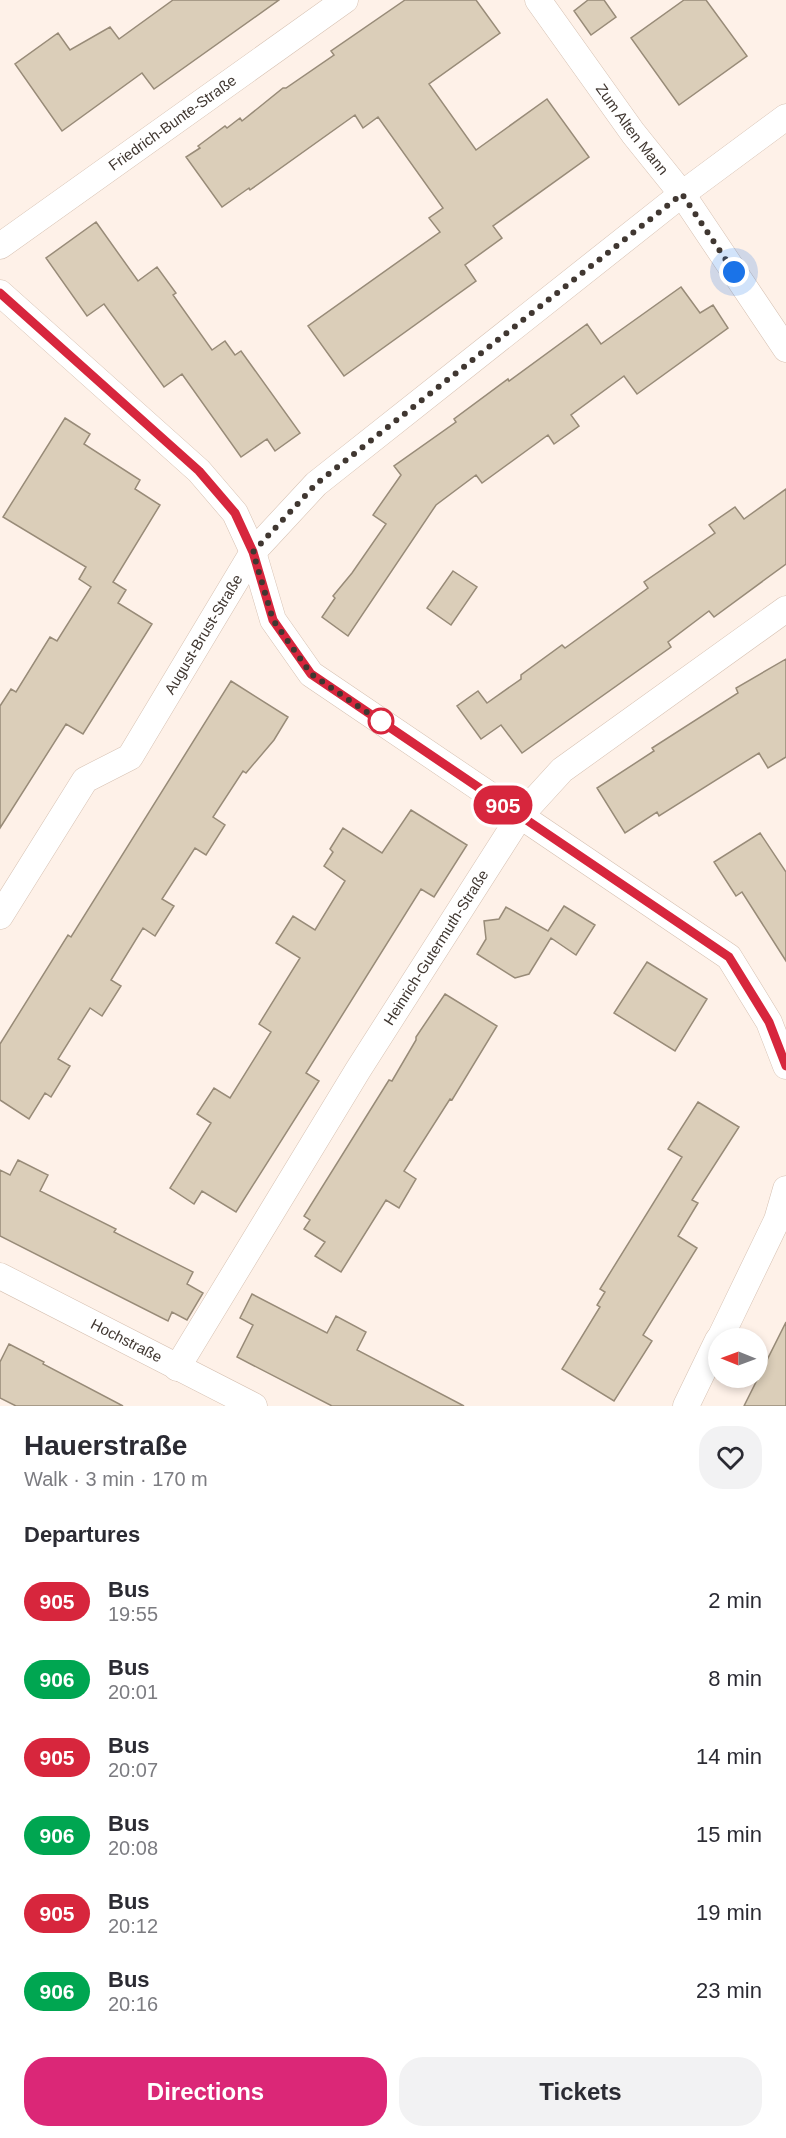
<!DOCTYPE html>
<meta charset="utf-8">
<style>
:root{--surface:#fff;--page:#f2f2f3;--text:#2b2b33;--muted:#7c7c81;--accent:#db2777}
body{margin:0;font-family:Arial,sans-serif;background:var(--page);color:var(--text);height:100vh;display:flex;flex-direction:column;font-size:22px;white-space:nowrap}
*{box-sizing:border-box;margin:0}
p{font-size:20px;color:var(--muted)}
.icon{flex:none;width:33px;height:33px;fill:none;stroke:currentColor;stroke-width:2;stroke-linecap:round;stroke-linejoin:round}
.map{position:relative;height:1406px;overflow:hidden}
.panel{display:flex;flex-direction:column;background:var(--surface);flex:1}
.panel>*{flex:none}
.badge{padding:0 12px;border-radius:20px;font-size:21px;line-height:39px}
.needle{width:39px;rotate:271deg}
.buttons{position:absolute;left:708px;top:1328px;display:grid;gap:12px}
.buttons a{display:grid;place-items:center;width:60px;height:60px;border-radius:50%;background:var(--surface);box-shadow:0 3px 9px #0003;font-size:30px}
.you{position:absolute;width:30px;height:30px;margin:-15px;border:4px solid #fff;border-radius:50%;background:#1a73e8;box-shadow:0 0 0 9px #1a73e833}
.map>.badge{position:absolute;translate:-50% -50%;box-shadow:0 0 0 3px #fff}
h2{padding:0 24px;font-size:22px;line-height:54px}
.round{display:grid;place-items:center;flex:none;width:63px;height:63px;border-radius:24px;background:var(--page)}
.summary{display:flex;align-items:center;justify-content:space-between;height:102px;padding:0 24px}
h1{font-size:28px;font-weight:700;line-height:45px}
.button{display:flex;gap:12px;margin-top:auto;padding:12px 24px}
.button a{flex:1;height:69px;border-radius:24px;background:var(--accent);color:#fff;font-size:24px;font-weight:700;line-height:69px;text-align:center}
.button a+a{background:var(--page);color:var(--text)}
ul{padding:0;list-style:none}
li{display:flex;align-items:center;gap:18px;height:78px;padding:0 24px}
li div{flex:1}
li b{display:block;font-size:22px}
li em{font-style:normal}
li .badge{min-width:66px;font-weight:700;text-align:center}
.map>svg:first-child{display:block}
.building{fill:#dbceb9;stroke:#988b78;stroke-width:1.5}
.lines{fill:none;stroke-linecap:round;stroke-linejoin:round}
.street-casing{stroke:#d6c1b2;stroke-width:27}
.street{stroke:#fff;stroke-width:26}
.line-casing{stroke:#fff;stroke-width:14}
.line{stroke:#d7263d;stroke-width:9}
.walk{stroke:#403731;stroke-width:6;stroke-dasharray:0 10.8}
.stop-dot{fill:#fff;stroke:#d7263d;stroke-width:3}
.labels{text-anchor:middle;stroke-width:4.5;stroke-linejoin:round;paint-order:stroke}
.street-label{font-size:15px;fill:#403731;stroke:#fff}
</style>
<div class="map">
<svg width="786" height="1406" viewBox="0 0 786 1406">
<rect width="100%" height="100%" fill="#fef1e8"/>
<path class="building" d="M 173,0 L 279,0 L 154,89 L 142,73 L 62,131 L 15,64 L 58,33 L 70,50 L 110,27 L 119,39 Z
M 405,0 L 476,0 L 500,33 L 429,84 L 476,150 L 547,99 L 589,157 L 493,226 L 502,238 L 465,265 L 476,281 L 344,376 L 308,326 L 440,232 L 429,218 L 443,208 L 378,117 L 363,128 L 355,115 L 250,190 L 249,188 L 222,207 L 186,157 L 200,148 L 198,146 L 225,126 L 227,128 L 240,118 L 242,121 L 283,88 L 286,88 L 334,55 L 331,51 Z
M 588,0 L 604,0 L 616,17 L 591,35 L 574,11 Z
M 684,0 L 706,0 L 747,56 L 679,105 L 631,38 Z
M 96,222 L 138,281 L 157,267 L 176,293 L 173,295 L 212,350 L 225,341 L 235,355 L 241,351 L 300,433 L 275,451 L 267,439 L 241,457 L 182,374 L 164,387 L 104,304 L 87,316 L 46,258 Z
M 681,287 L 700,313 L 713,305 L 728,328 L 637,394 L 624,376 L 571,415 L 579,426 L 554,444 L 548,435 L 482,483 L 476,475 L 436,505 L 348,636 L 322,617 L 335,598 L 333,596 L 352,573 L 386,524 L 373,515 L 401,475 L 394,466 L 456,422 L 454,419 L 508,379 L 509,381 L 587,324 L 601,344 Z
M 65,418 L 90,434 L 84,444 L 140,480 L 135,489 L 160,505 L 113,582 L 126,590 L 118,603 L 152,624 L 83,734 L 66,724 L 0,828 L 0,706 L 11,689 L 16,692 L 50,637 L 57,641 L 91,587 L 79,579 L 86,567 L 3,517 Z
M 786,489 L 786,564 L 714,617 L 709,611 L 668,642 L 671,647 L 522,753 L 501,725 L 481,739 L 457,706 L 478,691 L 487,703 L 521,679 L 521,675 L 562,645 L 565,648 L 648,588 L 644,582 L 715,533 L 709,525 L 735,507 L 744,519 Z
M 453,571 L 477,587 L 451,625 L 427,608 Z
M 786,659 L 786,757 L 768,768 L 759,753 L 659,816 L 657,812 L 625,833 L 597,788 L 654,751 L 652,748 L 738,693 L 736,688 Z
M 231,681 L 288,717 L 274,740 L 246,773 L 243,771 L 213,817 L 225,825 L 206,855 L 195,848 L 162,899 L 174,906 L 155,936 L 143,928 L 111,980 L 121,986 L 102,1016 L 90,1008 L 58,1059 L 70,1066 L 51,1097 L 45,1093 L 29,1119 L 0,1100 L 0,1044 L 68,935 L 71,937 Z
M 411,810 L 467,845 L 434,897 L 421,889 L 306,1073 L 319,1081 L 236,1212 L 202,1191 L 194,1204 L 170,1188 L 211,1123 L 197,1114 L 214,1088 L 230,1098 L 271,1032 L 259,1024 L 300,958 L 276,943 L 293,916 L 315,930 L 345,881 L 324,866 L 333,852 L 330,849 L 343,828 L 382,853 Z
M 760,833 L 786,872 L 786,961 L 742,892 L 736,896 L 714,862 Z
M 564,906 L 595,925 L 576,955 L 551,938 L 529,974 L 515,978 L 477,954 L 486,939 L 484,921 L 499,919 L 506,907 L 548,931 Z
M 647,962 L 707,999 L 675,1051 L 614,1013 Z
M 445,994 L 497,1026 L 452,1100 L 450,1099 L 404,1171 L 416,1179 L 399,1208 L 386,1200 L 341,1272 L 315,1256 L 325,1242 L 304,1229 L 310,1220 L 304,1216 L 389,1080 L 392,1081 L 416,1040 L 416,1037 Z
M 698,1102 L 739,1127 L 692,1200 L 698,1203 L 678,1236 L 697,1248 L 643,1335 L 652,1341 L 614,1401 L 562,1369 L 600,1307 L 597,1305 L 605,1292 L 600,1289 L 682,1157 L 668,1149 Z
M 18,1160 L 48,1175 L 40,1191 L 116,1229 L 114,1232 L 193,1272 L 187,1284 L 203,1293 L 187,1320 L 172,1312 L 168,1321 L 0,1236 L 0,1170 L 10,1175 Z
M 252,1294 L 327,1333 L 336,1316 L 366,1332 L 357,1350 L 464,1406 L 332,1406 L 237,1357 L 253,1325 L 240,1318 Z
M 786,1322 L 786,1406 L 744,1406 Z
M 9,1344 L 44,1362 L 43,1364 L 123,1406 L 16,1406 L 0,1398 L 0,1362 Z"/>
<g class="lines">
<defs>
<g id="street">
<path id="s1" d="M 538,0 L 633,133 L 682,194 L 786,349"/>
<path id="s2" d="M 0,246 L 345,0"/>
<path d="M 0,293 L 199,471 L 235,513 L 253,552 L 273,620 L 311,674 L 729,957 L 769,1022 L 786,1066"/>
<path id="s3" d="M 0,916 L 85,780 L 130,757 L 253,552 L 316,484 L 682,194 L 786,117"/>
<path id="s4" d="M 0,1276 L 254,1406"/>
<path d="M 720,1338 L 777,1220 L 786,1189"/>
<path id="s5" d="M 177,1368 L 358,1070 L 520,816 L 562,770 L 786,609"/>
<path d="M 686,1406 L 718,1340"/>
</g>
</defs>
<use href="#street" class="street-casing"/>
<use href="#street" class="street"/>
</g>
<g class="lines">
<defs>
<path id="line" d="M 0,293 L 199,471 L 235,513 L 253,552 L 273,620 L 311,674 L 729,957 L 769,1022 L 786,1066"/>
</defs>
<use href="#line" class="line-casing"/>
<use href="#line" class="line"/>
<path class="walk" d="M 381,721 L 387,726 L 311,674 L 273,620 L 253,552 L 316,484 L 682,194 L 734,272"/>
</g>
<circle class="stop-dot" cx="381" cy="721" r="12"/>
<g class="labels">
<g class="street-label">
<text dy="5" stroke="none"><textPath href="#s2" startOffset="212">Friedrich-Bunte-Straße</textPath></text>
<text dy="5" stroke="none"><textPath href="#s1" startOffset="160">Zum Alten Mann</textPath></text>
<text dy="5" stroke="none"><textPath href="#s3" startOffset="354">August-Brust-Straße</textPath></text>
<text dy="5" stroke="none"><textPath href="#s5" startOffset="494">Heinrich-Gutermuth-Straße</textPath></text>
<text dy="5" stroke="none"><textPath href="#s4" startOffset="142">Hochstraße</textPath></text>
</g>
</g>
</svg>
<div class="buttons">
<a><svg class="needle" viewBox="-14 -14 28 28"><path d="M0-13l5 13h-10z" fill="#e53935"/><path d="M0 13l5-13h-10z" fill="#7c7c81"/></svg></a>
</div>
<div class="you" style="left:734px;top:272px"></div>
<b class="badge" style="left:503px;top:805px;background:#d7263d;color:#fff">905</b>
</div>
<section class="panel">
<div class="summary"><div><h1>Hauerstraße</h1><p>Walk · 3 min · 170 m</p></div><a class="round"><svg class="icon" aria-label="heart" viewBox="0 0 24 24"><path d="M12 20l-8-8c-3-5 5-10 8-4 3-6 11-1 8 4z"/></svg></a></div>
<h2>Departures</h2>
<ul>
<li><span class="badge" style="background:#d7263d;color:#fff">905</span><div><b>Bus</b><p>19:55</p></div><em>2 min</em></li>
<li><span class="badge" style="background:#00a651;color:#fff">906</span><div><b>Bus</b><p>20:01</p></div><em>8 min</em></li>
<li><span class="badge" style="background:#d7263d;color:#fff">905</span><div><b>Bus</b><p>20:07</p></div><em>14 min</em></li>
<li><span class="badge" style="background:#00a651;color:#fff">906</span><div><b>Bus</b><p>20:08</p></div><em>15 min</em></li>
<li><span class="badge" style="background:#d7263d;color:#fff">905</span><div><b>Bus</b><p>20:12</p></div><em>19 min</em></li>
<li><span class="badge" style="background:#00a651;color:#fff">906</span><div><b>Bus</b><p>20:16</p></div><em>23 min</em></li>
</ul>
<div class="button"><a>Directions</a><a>Tickets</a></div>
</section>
